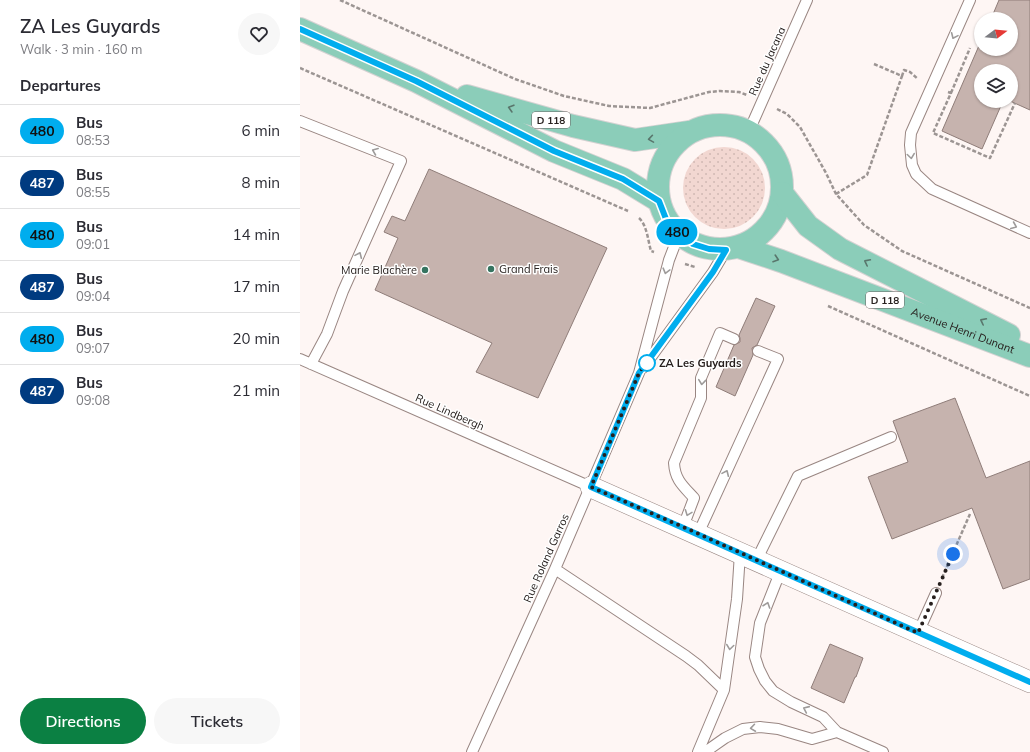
<!DOCTYPE html>
<meta charset="utf-8">
<style>
:root{--surface:#fff;--page:#f7f7f7;--text:#2b2b33;--muted:#7c7c81;--line:#e1e1e2;--accent:#0b8043}
body{margin:0;font-family:Mulish,sans-serif;background:var(--page);color:var(--text);height:100vh;display:flex;flex-direction:column;font-size:15px;white-space:nowrap}
*{box-sizing:border-box;margin:0}
p{font-size:13px;color:var(--muted)}
.icon{flex:none;width:22px;height:22px;fill:none;stroke:currentColor;stroke-width:2;stroke-linecap:round;stroke-linejoin:round}
.map{position:relative;flex:1;overflow:hidden}
.drawer{display:flex;flex-direction:column;background:var(--surface);width:300px}
.drawer>*{flex:none}
.badge{padding:0 8px;border-radius:13px;font-size:14px;line-height:26px}
.needle{width:26px;rotate:74deg}
.tools{position:absolute;left:674px;top:12px;display:grid;gap:8px}
.tools a{display:grid;place-items:center;width:44px;height:44px;border-radius:50%;background:var(--surface);box-shadow:0 1px 3px #0004;font-size:20px}
.you{position:absolute;width:20px;height:20px;margin:-10px;border:3px solid #fff;border-radius:50%;background:#1a73e8;box-shadow:0 0 0 6px #1a73e833}
.map>.badge{position:absolute;translate:-50% -50%;box-shadow:0 0 0 2px #fff}
h2{padding:0 20px;font-size:15px;line-height:36px}
.round{display:grid;place-items:center;flex:none;width:42px;height:42px;border-radius:21px;background:var(--page)}
.head{display:flex;align-items:center;justify-content:space-between;height:68px;padding:0 20px}
h1{font-size:19px;font-weight:600;line-height:30px}
.button{display:flex;gap:8px;margin-top:auto;padding:8px 20px}
.button a{flex:1;height:46px;border-radius:24px;background:var(--accent);color:#fff;font-size:16px;font-weight:600;line-height:46px;text-align:center}
.button a+a{background:var(--page);color:var(--text)}
ul{padding:0;list-style:none}
li{display:flex;align-items:center;gap:12px;height:52px;padding:0 20px;border-top:1px solid var(--line)}
li div{flex:1}
li b{display:block;font-size:15px}
li em{font-style:normal}
li .badge{min-width:44px;font-weight:700;text-align:center}
main{display:flex;flex:1;min-height:0}
.map>svg:first-child{display:block}
.grass{fill:url(#grass-dots)}
.building{fill:#c6b3ae;stroke:#8f7d79}
.lines{fill:none;stroke-linecap:round;stroke-linejoin:round}
.service-casing{stroke:#998682;stroke-width:12}
.minor-casing{stroke:#998682;stroke-width:22}
.primary-casing{stroke:#d4d2d2;stroke-width:24}
.path{stroke:#9c9593;stroke-width:2.5;stroke-dasharray:4 2;stroke-linecap:butt}
.service{stroke:#fff;stroke-width:10}
.minor{stroke:#fff;stroke-width:21}
.primary{stroke:#8bcdb9;stroke-width:22}
.oneway{stroke:#9e9b9a}
.oneway2{stroke:#59766c}
.line-casing{stroke:#fff;stroke-width:9}
.line{stroke:#00adee;stroke-width:6}
.walk{stroke:#27201e;stroke-width:4;stroke-dasharray:0 7.2}
.poi-dot{fill:#367460;stroke:#fff;stroke-width:1.5}
.stop-dot{fill:#fff;stroke:#00adee;stroke-width:2}
.labels{text-anchor:middle;stroke-width:3;stroke-linejoin:round;paint-order:stroke}
.shield{fill:#fff;stroke:#686362;stroke-width:1}
.shield-label{font-size:10px;font-weight:bold;fill:#27201e}
.street-label{font-size:11px;fill:#27201e;stroke:#fff}
.poi-label{font-size:11px;fill:#27201e;stroke:#fff;text-anchor:start}
.stop-label{font-size:11px;font-weight:bold;fill:#27201e;stroke:#fff;text-anchor:start}
</style>
<main>
<section class="drawer">
<div class="head"><div><h1>ZA Les Guyards</h1><p>Walk · 3 min · 160 m</p></div><a class="round"><svg class="icon" aria-label="heart" viewBox="0 0 24 24"><path d="M12 20l-8-8c-3-5 5-10 8-4 3-6 11-1 8 4z"/></svg></a></div>
<h2>Departures</h2>
<ul>
<li><span class="badge" style="background:#00adee;color:#111">480</span><div><b>Bus</b><p>08:53</p></div><em>6 min</em></li>
<li><span class="badge" style="background:#003b80;color:#fff">487</span><div><b>Bus</b><p>08:55</p></div><em>8 min</em></li>
<li><span class="badge" style="background:#00adee;color:#111">480</span><div><b>Bus</b><p>09:01</p></div><em>14 min</em></li>
<li><span class="badge" style="background:#003b80;color:#fff">487</span><div><b>Bus</b><p>09:04</p></div><em>17 min</em></li>
<li><span class="badge" style="background:#00adee;color:#111">480</span><div><b>Bus</b><p>09:07</p></div><em>20 min</em></li>
<li><span class="badge" style="background:#003b80;color:#fff">487</span><div><b>Bus</b><p>09:08</p></div><em>21 min</em></li>
</ul>
<div class="button"><a>Directions</a><a>Tickets</a></div>
</section>
<div class="map">
<svg width="730" height="752" viewBox="0 0 730 752">
<defs>
<pattern id="grass-dots" width="8" height="8" patternUnits="userSpaceOnUse"><rect width="8" height="8" fill="#f2d7d1"/><path d="M2 2h.1M6 6h.1" fill="none" stroke="#d0b8b3" stroke-width="1.8" stroke-linecap="round"/></pattern>
</defs>
<rect width="100%" height="100%" fill="#fef6f4"/>
<path class="grass" d="M383 188a41 41 0 1 1 82 0a41 41 0 1 1-82 0Z"/>
<path class="building" d="M 699,0 L 730,0 L 730,110 L 710,101 L 711,71 L 681,71 L 681,101 L 703,101 L 682,149 L 642,131 L 681,41 L 681,49 L 711,49 L 711,19 L 691,19 Z
M 129,169 L 307,248 L 238,398 L 176,372 L 192,343 L 75,290 L 98,238 L 84,232 L 92,216 L 105,221 Z
M 456,298 L 475,306 L 457,345 L 452,348 L 453,355 L 435,396 L 416,387 L 434,345 L 440,342 L 440,338 L 439,335 Z
M 655,398 L 686,478 L 730,461 L 730,579 L 703,589 L 672,508 L 592,539 L 568,477 L 608,462 L 593,421 Z
M 530,644 L 563,658 L 556,677 L 555,677 L 544,703 L 511,688 Z"/>
<g class="lines">
<defs>
<path id="service" d="M 670,0 L 611,133 L 610,145 L 612,165 L 616,174 L 632,189 L 730,233
M 0,121 L 101,161 L 43,291 L 27,334 L 11,364
M 449,131 L 507,0
M 0,359 L 291,487
M 343,368 L 413,272 L 426,250
M 383,527 L 394,498 C 383,486 375,480 374,463 L 401,398 L 401,378 L 420,333 L 434,339
M 398,534 L 478,359 L 458,351
M 456,561 L 498,476 L 591,437
M 255,569 L 386,656 L 398,665 L 424,690
M 481,570 L 460,623 L 455,657 L 459,669 L 465,681 L 473,691 L 491,702 L 523,717 L 537,732
M 618,633 L 636,593
M 172,752 L 255,569 L 339,373 L 369,260 L 379,234
M 398,752 L 424,690 L 437,599 L 440,553
M 405,752 L 425,738 L 443,729 L 460,727 L 478,729 L 512,739 L 537,732 L 583,752"/>
<path id="minor" d="M 291,487 L 730,682"/>
<g id="primary">
<path d="M 0,29 L 116,81 L 254,151 L 323,179 L 359,201"/>
<path d="M 167,96 L 273,126 L 335,140 L 389,132"/>
<circle cx="420" cy="187" r="62"/>
<path d="M 482,193 L 508,226 L 540,249 L 709,335"/>
<path id="s1" d="M 439,247 L 481,261 L 730,356"/>
</g>
</defs>
<use href="#service" class="service-casing"/>
<use href="#minor" class="minor-casing"/>
<use href="#primary" class="primary-casing"/>
<path class="path" d="M 40,0 L 215,79 L 264,96 L 309,106 L 350,108 L 409,92 L 420,91 L 439,92 L 447,95
M 574,64 L 602,76 L 604,70 L 610,72 L 618,79
M 0,68 L 328,211
M 648,92 L 651,93 L 633,133 L 690,158 L 715,103
M 651,93 L 670,48
M 477,109 L 487,114 L 500,127 L 526,173 L 536,194 L 564,225 L 602,251 L 730,308
M 536,194 L 567,175 L 602,76
M 339,218 C 347,225 348,241 351,251 L 354,252
M 385,264 L 395,267
M 528,306 L 730,396
M 642,578 L 670,514"/>
<use href="#service" class="service"/>
<use href="#minor" class="minor"/>
<use href="#primary" class="primary"/>
</g>
<defs><path id="oneway-chevron" d="M-2-3.5L2.5 0L-2 3.5" fill="none" stroke-width="1.6" stroke-linecap="round" stroke-linejoin="round"/></defs>
<g class="oneway">
<use href="#oneway-chevron" transform="translate(654 36) rotate(114)"/>
<use href="#oneway-chevron" transform="translate(75 151) rotate(-158)"/>
<use href="#oneway-chevron" transform="translate(611 156) rotate(82)"/>
<use href="#oneway-chevron" transform="translate(714 226) rotate(23)"/>
<use href="#oneway-chevron" transform="translate(59 255) rotate(-66)"/>
<use href="#oneway-chevron" transform="translate(366 271) rotate(105)"/>
<use href="#oneway-chevron" transform="translate(402 382) rotate(96)"/>
<use href="#oneway-chevron" transform="translate(426 473) rotate(-66)"/>
<use href="#oneway-chevron" transform="translate(388 513) rotate(111)"/>
<use href="#oneway-chevron" transform="translate(467 605) rotate(-71)"/>
<use href="#oneway-chevron" transform="translate(430 647) rotate(98)"/>
<use href="#oneway-chevron" transform="translate(506 709) rotate(-156)"/>
<use href="#oneway-chevron" transform="translate(453 728) rotate(172)"/>
</g>
<g class="oneway2">
<use href="#oneway-chevron" transform="translate(211 108) rotate(-164)"/>
<use href="#oneway-chevron" transform="translate(351 139) rotate(171)"/>
<use href="#oneway-chevron" transform="translate(476 259) rotate(18)"/>
<use href="#oneway-chevron" transform="translate(567 262) rotate(-153)"/>
<use href="#oneway-chevron" transform="translate(683 321) rotate(-153)"/>
</g>
<g class="lines">
<defs>
<path id="line" d="M 0,29 L 116,81 L 254,151 L 323,179 L 359,201 L 366,219 L 379,234 L 393,244 L 409,249 L 426,250 L 413,272 L 339,373 L 291,487 L 730,682"/>
</defs>
<use href="#line" class="line-casing"/>
<use href="#line" class="line"/>
<path class="walk" d="M 347,363 L 348,360 L 339,373 L 291,487 L 390,530 L 618,633 L 653,554"/>
</g>
<g class="poi-dot">
<circle cx="191" cy="269" r="4"/>
<circle cx="125" cy="270" r="4"/>
</g>
<circle class="stop-dot" cx="347" cy="363" r="8"/>
<g class="labels">
<g class="shield">
<rect x="232" y="112" width="38" height="16" rx="3"/>
<rect x="566" y="292" width="38" height="16" rx="3"/>
</g>
<g class="shield-label">
<text x="251" y="124">D 118</text>
<text x="585" y="304">D 118</text>
</g>
<g class="street-label">
<text transform="translate(467 61) rotate(-66)" y="4">Rue du Jacana</text>
<text dy="4" stroke="none"><textPath href="#s1" startOffset="239">Avenue Henri Dunant</textPath></text>
<text transform="translate(150 412) rotate(24)" y="4">Rue Lindbergh</text>
<text transform="translate(246 558) rotate(-66)" y="4">Rue Roland Garros</text>
</g>
<g class="poi-label">
<text x="199" y="273">Grand Frais</text>
<text x="117" y="274" text-anchor="end">Marie Blachère</text>
</g>
<g class="stop-label">
<text x="359" y="367">ZA Les Guyards</text>
</g>
</g>
</svg>
<div class="tools">
<a><svg class="needle" viewBox="-14 -14 28 28"><path d="M0-13l5 13h-10z" fill="#e53935"/><path d="M0 13l5-13h-10z" fill="#7c7c81"/></svg></a>
<a><svg class="icon" aria-label="layers" viewBox="0 0 24 24"><path d="M12 4l9 5-9 5-9-5zM3 14l9 5 9-5"/></svg></a>
</div>
<div class="you" style="left:653px;top:554px"></div>
<b class="badge" style="left:377px;top:232px;background:#00adee;color:#111">480</b>
</div>
</main>
